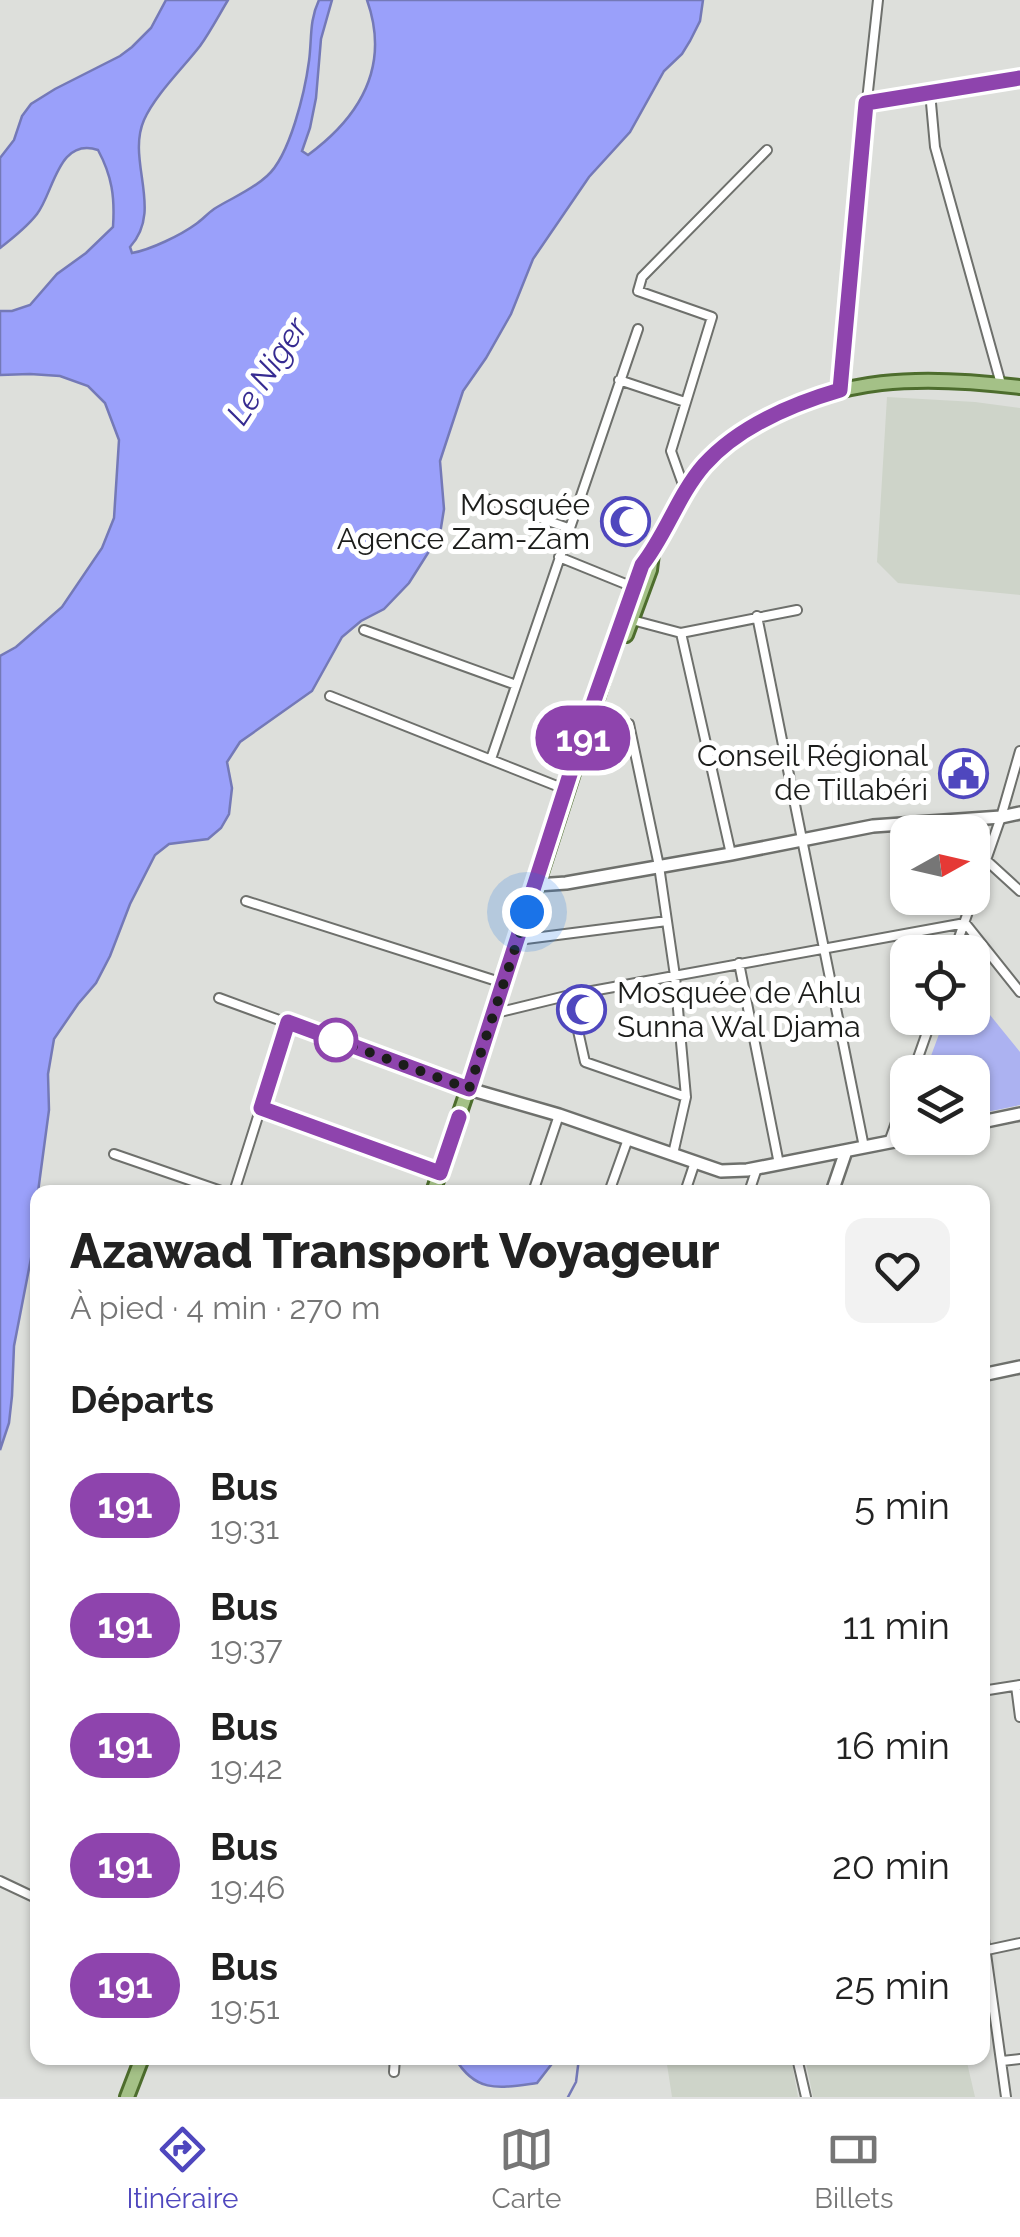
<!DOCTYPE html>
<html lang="fr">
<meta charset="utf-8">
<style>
:root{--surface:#fff;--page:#f2f2f2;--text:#222;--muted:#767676;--line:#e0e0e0;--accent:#4f47be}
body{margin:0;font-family:Raleway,sans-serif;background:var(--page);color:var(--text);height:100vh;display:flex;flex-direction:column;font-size:38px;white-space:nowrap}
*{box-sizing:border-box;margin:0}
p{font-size:32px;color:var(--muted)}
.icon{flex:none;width:55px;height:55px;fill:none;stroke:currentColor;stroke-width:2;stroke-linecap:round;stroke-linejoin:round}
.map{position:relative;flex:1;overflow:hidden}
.drawer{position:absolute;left:30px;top:1185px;width:960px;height:880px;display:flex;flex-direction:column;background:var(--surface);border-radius:20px;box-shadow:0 2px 8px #0004}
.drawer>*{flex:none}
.badge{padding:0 20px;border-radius:32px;font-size:35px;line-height:65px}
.needle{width:65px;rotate:82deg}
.controls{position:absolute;left:890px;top:815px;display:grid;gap:20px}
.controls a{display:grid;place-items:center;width:100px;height:100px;border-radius:20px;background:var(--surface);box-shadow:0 2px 8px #0004;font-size:50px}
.you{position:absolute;width:50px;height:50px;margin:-25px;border:8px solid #fff;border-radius:50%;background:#1a73e8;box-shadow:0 0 0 15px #1a73e833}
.map>.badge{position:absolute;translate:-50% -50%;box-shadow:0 0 0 5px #fff}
h2{padding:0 40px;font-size:38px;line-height:90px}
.round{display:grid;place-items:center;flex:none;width:105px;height:105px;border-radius:20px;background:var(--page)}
.headline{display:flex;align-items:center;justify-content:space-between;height:170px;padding:0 40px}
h1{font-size:48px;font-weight:800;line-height:75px}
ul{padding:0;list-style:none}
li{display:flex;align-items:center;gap:30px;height:120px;padding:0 40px}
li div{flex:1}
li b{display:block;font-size:38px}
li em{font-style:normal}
li .badge{min-width:110px;font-weight:700;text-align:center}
.tab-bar{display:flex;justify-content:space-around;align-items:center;height:140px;border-top:2px solid var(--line);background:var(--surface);font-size:28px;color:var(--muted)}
.tab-bar a{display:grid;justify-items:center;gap:5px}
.tab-bar .current{color:var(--accent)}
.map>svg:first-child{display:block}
.built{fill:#ced4c9}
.green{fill:#acb2f1}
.water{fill:#9aa0fa;stroke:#7479b7;stroke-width:2.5}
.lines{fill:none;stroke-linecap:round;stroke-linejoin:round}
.stream{stroke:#7479b7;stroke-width:2.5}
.street-casing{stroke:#6e706c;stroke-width:12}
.secondary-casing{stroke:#6e706c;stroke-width:16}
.primary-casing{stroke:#4d6d2d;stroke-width:18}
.street{stroke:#fff;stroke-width:8}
.secondary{stroke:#fff;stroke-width:11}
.primary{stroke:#a4c187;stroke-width:12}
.line-casing{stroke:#fff;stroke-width:22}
.line{stroke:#8e44ad;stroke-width:15}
.walk{stroke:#1c1d1b;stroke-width:10;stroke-dasharray:0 18}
.stop-dot{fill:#fff;stroke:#8e44ad;stroke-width:5}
.labels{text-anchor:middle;stroke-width:10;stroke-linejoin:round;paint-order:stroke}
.poi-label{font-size:30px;fill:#1c1d1b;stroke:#fff;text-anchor:end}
.water-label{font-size:32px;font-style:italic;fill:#362b91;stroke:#fff}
</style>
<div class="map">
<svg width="1020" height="2097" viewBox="0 0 1020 2097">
<rect width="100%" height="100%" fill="#dddfdb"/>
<path class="built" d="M 887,397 L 975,402 L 1020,408 L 1020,595 L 898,583 L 877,562 Z
M 666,2058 L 791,2058 L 798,2097 L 672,2097 Z
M 805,2058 L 966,2058 L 975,2097 L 813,2097 Z"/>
<path class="green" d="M 973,994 L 1020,1052 L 1020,1105 L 973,1115 L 972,1072 L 925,1072 L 945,1018 L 972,1018 Z"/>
<path class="water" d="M 166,0 L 228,0 C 219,15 210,32 200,46 C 183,68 155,95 144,120 C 126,161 164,210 130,247 L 132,253 C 150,250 181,235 196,224 C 202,220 207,214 214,209 C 231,198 251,191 267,176 C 290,156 305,91 309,61 C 312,39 309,21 319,0 L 332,0 L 321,39 L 316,98 L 310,128 L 302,151 L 308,155 C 361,116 390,65 367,0 L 703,0 L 700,21 L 690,41 L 682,54 L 664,71 L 630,132 L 589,177 L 533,259 L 511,314 L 486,358 L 463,391 L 440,461 L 444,509 L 440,534 L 409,583 L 384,609 L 361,621 L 342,637 L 312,691 L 240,742 L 227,762 L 232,788 L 229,814 L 221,828 L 208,839 L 169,844 L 155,855 L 130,904 L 110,956 L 96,983 L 78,1004 L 54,1039 L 48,1074 L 49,1110 L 38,1192 L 33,1248 L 14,1346 L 12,1396 L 9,1423 L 0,1450 L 0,656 L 16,647 L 62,607 L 102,548 L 114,518 L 119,440 L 105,403 L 88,386 L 60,376 L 30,374 L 0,375 L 0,311 L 12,311 L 30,305 L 57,274 L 86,253 L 113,227 C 115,197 112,176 98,150 C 58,137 54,192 37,214 C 27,227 13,238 0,248 L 0,158 L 14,140 L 22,116 L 31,104 L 55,89 L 120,56 L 132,47 L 151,28 Z
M 455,2058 L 554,2058 L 554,2061 L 537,2083 C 500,2088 476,2094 455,2058 Z"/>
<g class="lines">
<path class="stream" d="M 568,2097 L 576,2082 L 579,2058"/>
<defs>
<path id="street" d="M 930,92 L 935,147 L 1001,384
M 867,103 L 1020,78
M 619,380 L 685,402
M 840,389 L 861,155 L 878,0
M 686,493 L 671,451 L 712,317 L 638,291 L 642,277 L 767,150
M 486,499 L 568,528
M 559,557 L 633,587
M 757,616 L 864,1147
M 632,620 L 681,633 L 797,610
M 364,630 L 516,685
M 681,633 L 731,854
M 330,696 L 567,790
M 596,715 L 629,724 L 659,866 L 675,976 L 686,1097 L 673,1154
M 491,759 L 638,329
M 986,860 L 1020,891
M 246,901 L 503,983
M 518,940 L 667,921
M 954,952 L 1001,817 L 1020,751
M 739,963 L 779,1164
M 570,995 L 585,1062 L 686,1097
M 219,998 L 468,1089
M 500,1012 L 570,995 L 965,923 L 1020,992
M 913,1072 L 932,1018
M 261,1108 L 440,1173
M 889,1142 L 908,1089
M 114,1154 L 224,1192
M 234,1192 L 288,1022
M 533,1192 L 559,1115
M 609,1192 L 628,1139
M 685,1192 L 695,1162
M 749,1192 L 757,1168
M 1016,1686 L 1020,1717
M 982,1691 L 1020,1685
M 0,1881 L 38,1899
M 982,1925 L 1006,2097
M 987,1950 L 1020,1943
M 797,2058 L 806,2097
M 1002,2061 L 1020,2059
M 394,2072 L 395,2058"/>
<path id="secondary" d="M 537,885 L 566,883 L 731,854 L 873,826 L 1001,817 L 1020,813
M 469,1089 L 559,1115 L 721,1171 L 747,1170 L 910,1138
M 972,1124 L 1020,1114
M 832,1192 L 846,1151
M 982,1375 L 1020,1367"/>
<path id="primary" d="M 626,635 L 650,570 L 652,554
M 433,1192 L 537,885 L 633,587 C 636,580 638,572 642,565 C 646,558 651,553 655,546 C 669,520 684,490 703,467 C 716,451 734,439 751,428 C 837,375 923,375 1020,387
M 127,2097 L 142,2058"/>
</defs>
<use href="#street" class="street-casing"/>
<use href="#secondary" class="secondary-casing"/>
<use href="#primary" class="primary-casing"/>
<use href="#street" class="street"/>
<use href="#secondary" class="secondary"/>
<use href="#primary" class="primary"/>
</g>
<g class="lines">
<defs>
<path id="line" d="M 459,1117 L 440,1173 L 261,1108 L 288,1022 L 469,1089 L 590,712 L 642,565 C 666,535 678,495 704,465 C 738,427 792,404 840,390 L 866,103 L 1020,78"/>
</defs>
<use href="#line" class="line-casing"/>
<use href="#line" class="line"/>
<path class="walk" d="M 336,1040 L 469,1089 L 527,912"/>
</g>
<defs>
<symbol id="mosque-ring" viewBox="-11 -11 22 22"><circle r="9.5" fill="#fff" stroke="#4f47be" stroke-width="1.5"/><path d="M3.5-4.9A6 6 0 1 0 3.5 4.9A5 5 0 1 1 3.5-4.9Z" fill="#4f47be"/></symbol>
<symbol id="civic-ring" viewBox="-11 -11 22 22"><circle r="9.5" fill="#fff" stroke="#4f47be" stroke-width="1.5"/><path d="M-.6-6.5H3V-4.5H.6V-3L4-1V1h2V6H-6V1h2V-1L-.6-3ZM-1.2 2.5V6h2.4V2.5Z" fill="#4f47be"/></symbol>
</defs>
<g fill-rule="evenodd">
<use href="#mosque-ring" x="598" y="494" width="55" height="55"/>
<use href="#civic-ring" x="936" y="746" width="55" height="55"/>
<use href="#mosque-ring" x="554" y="982" width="55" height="55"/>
</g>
<circle class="stop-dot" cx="336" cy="1040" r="20"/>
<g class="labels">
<g class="poi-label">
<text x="590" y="515">Mosquée<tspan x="590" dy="34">Agence Zam-Zam</tspan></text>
<text x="928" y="766">Conseil Régional<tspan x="928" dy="34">de Tillabéri</tspan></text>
<text x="617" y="1003" text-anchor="start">Mosquée de Ahlu<tspan x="617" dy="34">Sunna Wal Djama</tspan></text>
</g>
<g class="water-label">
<text transform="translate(267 371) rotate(-57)" y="11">Le Niger</text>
</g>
</g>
</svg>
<div class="controls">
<a><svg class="needle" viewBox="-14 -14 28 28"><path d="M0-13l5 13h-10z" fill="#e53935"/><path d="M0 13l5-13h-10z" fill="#767676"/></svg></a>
<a><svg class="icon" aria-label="locate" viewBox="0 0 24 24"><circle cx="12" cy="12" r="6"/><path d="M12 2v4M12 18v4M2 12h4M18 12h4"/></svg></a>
<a><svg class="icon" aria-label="layers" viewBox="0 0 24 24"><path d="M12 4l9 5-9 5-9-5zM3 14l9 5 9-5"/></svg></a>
</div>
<div class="you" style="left:527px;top:912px"></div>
<b class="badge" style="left:583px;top:738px;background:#8e44ad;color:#fff">191</b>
<section class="drawer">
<div class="headline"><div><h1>Azawad Transport Voyageur</h1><p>À pied · 4 min · 270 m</p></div><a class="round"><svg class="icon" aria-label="heart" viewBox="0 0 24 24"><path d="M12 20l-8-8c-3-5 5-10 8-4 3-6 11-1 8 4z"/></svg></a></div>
<h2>Départs</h2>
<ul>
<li><span class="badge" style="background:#8e44ad;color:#fff">191</span><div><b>Bus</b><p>19:31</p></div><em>5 min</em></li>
<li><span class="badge" style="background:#8e44ad;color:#fff">191</span><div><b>Bus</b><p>19:37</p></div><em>11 min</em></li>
<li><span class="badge" style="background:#8e44ad;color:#fff">191</span><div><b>Bus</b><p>19:42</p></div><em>16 min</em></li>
<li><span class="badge" style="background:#8e44ad;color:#fff">191</span><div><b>Bus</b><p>19:46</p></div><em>20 min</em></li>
<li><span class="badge" style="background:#8e44ad;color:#fff">191</span><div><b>Bus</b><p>19:51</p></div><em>25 min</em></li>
</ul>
</section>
</div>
<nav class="tab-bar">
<a class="current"><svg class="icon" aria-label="directions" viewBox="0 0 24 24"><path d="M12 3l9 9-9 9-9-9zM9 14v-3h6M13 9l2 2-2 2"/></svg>Itinéraire</a>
<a><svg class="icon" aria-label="map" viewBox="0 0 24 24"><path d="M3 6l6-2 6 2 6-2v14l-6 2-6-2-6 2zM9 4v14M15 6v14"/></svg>Carte</a>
<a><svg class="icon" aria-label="tickets" viewBox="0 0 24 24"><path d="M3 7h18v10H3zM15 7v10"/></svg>Billets</a>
</nav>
